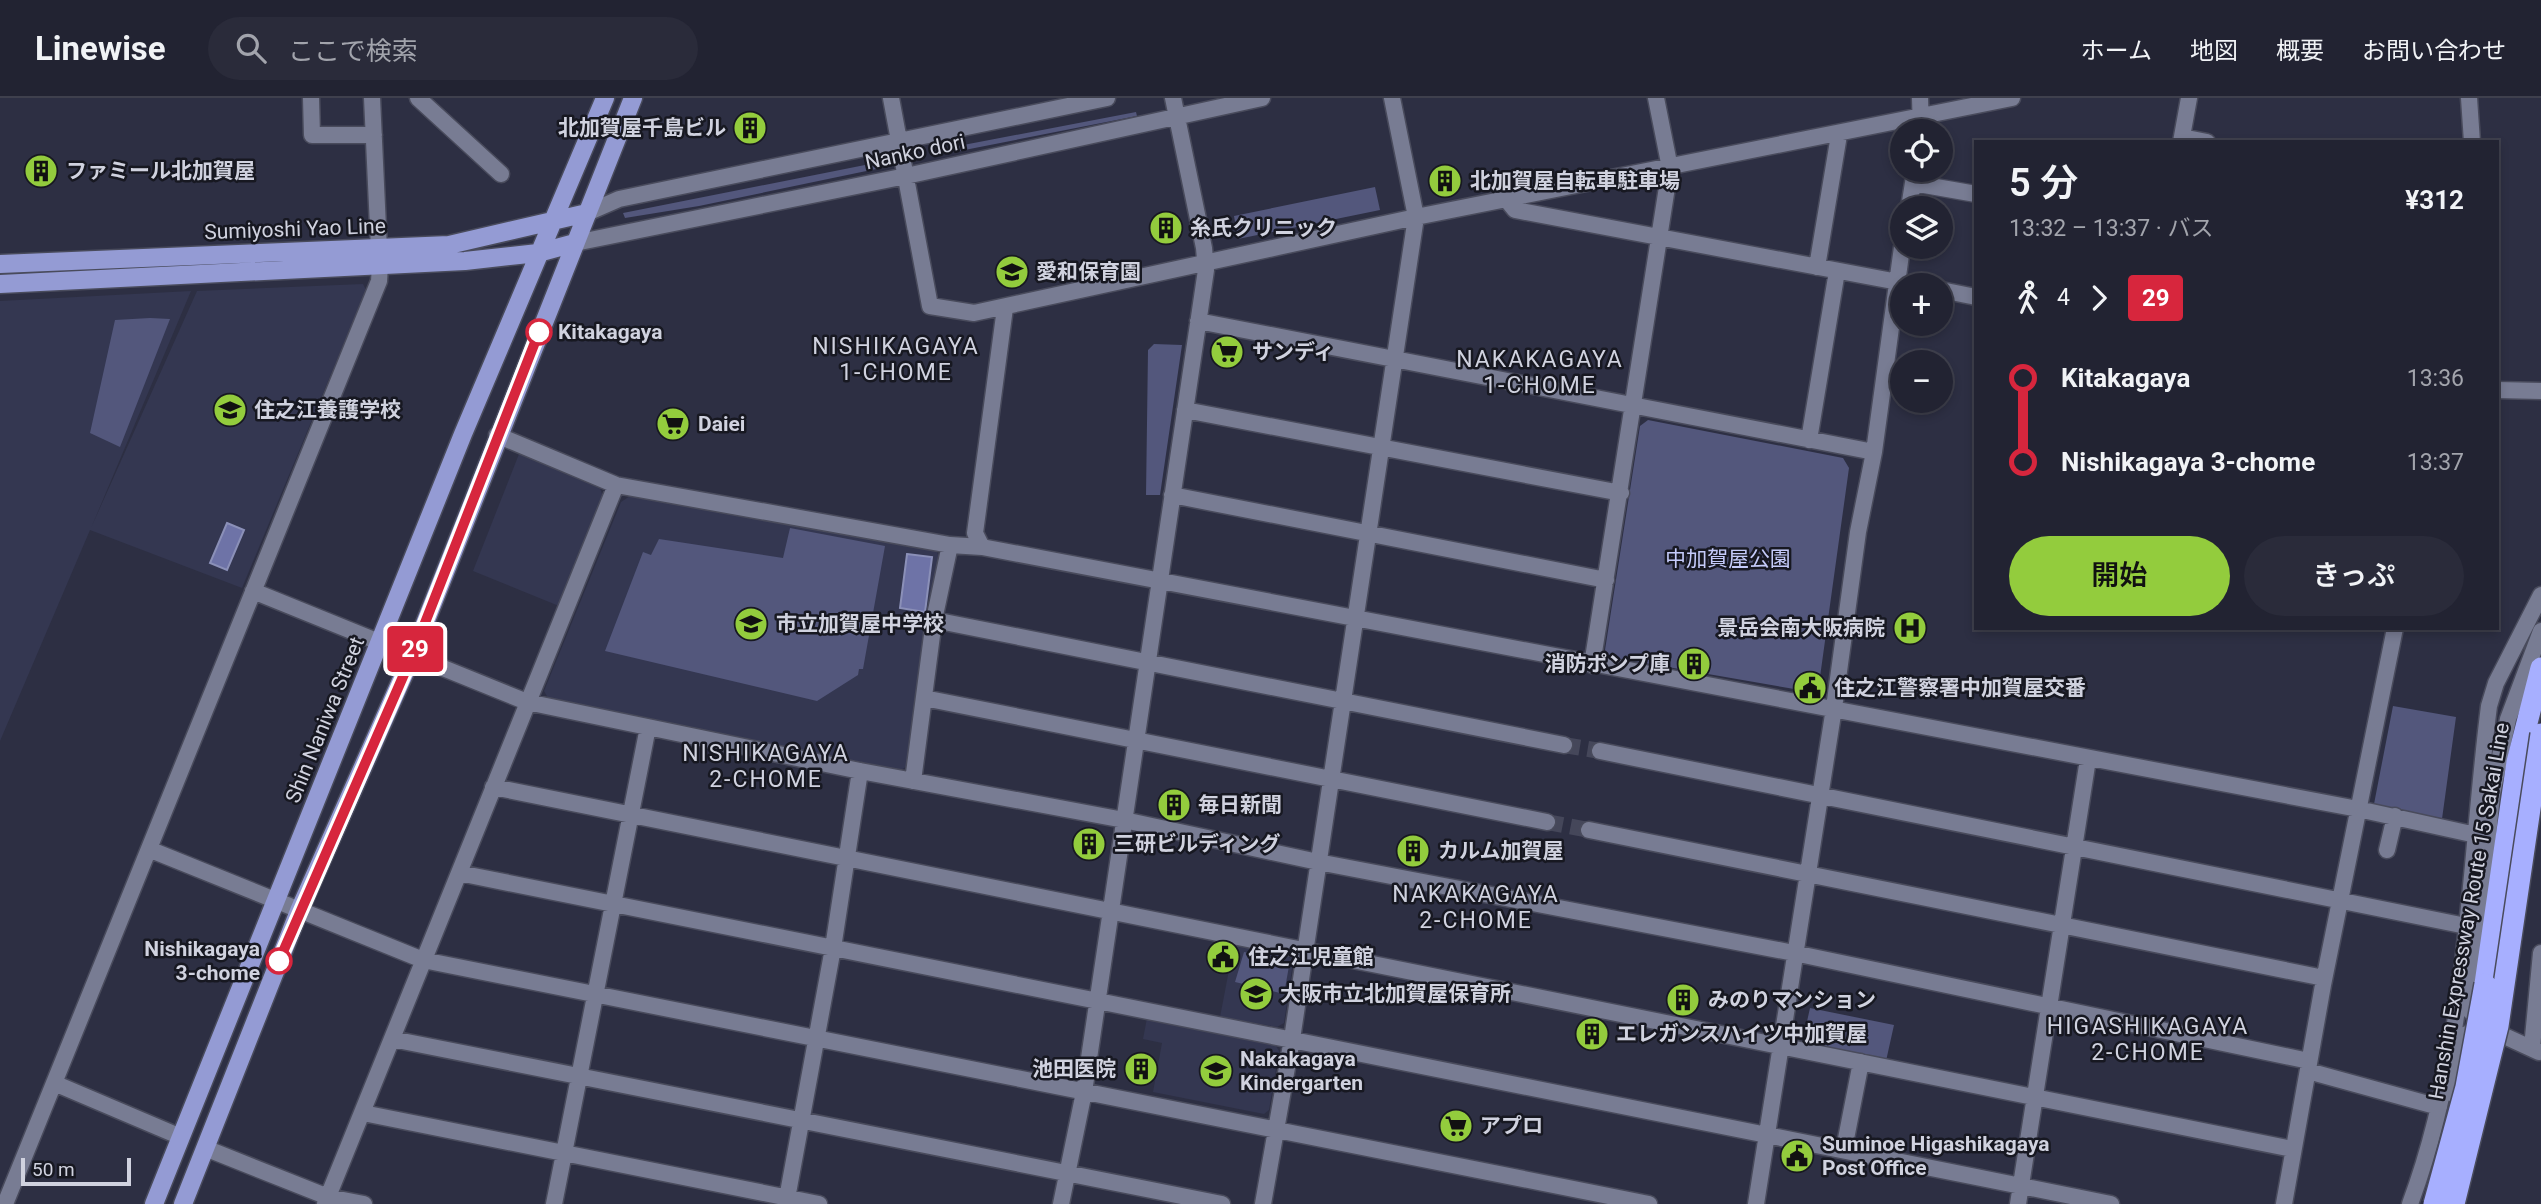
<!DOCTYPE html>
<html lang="ja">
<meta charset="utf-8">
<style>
:root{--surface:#222332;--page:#2a2b3a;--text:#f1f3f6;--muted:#a2a4ac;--line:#3f404d;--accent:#93cc3d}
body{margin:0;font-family:Roboto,"Noto Sans JP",sans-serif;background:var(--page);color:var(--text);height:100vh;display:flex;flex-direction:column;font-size:26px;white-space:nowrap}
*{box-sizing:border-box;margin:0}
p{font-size:23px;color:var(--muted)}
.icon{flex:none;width:38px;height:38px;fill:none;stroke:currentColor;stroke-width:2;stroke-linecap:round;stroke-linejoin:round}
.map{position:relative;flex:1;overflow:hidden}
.sheet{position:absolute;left:1974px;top:42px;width:525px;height:490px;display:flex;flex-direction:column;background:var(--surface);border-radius:0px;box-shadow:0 4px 10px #0003,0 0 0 2px var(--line)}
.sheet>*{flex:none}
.badge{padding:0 14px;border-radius:5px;font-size:24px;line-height:46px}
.buttons{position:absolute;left:1890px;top:21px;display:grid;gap:14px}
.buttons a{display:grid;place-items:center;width:63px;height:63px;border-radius:50%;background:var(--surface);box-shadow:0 4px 10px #0003,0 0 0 2px var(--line);font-size:35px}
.scale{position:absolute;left:21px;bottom:18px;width:110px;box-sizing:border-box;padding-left:7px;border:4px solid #d0d2df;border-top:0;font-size:19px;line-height:24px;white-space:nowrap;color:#d0d2df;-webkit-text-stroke:5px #171821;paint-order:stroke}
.map>.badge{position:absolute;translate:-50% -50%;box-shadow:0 0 0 4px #fff}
.legs{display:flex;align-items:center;gap:10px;height:77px;padding:0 35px;font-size:23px}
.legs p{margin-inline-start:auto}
.head{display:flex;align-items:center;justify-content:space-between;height:119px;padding:0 35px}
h1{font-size:38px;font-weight:600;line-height:52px}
.action{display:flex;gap:14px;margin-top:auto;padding:14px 35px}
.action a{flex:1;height:80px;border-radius:42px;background:var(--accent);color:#111;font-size:28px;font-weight:600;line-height:80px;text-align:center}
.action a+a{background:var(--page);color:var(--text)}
ul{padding:0 35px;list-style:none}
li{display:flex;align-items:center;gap:24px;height:84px;font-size:26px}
li i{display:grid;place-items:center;width:10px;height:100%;margin:0 9px;background:currentColor}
li i::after{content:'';width:18px;height:18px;margin:-9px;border:5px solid;border-radius:50%;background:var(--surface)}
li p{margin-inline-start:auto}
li:first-child i{background:linear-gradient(#0000 50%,currentColor 0)}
li:last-child i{background:linear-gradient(currentColor 50%,#0000 0)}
header{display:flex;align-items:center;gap:42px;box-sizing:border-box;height:98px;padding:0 35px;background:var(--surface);border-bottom:2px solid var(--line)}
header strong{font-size:33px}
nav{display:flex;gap:38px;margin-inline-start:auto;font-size:24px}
.search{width:490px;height:63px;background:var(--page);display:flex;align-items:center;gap:18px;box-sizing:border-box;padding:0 24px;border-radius:38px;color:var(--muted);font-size:26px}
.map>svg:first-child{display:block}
.built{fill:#343751}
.green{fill:#53577c}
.water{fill:#6e73a7;stroke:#8b90b8;stroke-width:2}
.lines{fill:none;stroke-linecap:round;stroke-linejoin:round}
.minor-tunnel{stroke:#45475a;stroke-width:16;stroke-dasharray:16 8;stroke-linecap:butt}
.minor-casing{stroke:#494b5c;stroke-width:19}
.major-casing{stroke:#494b5c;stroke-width:21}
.highway-casing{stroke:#494b5c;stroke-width:24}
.minor{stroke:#787c93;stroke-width:16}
.major{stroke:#949bd4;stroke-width:18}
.highway{stroke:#a7afff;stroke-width:21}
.highway-bridge-casing{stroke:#494b5c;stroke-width:24;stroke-linecap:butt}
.highway-bridge{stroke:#a7afff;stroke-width:21}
.line-1-casing{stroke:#fff;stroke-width:16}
.line-1{stroke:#d7263d;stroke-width:10}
.stop-1-dot{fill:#fff;stroke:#d7263d;stroke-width:3.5}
.labels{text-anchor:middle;stroke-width:5;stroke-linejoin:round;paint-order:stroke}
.poi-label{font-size:21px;font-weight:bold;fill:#d0d2df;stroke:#171821;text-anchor:start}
.street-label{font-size:21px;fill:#d0d2df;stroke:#171821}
.stop-label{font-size:21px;font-weight:bold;fill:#d0d2df;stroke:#171821;text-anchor:start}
.park-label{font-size:21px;fill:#c5cbfa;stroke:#171821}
.neighbourhood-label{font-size:23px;letter-spacing:2px;fill:#d0d2df;stroke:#171821}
</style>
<header>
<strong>Linewise</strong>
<div class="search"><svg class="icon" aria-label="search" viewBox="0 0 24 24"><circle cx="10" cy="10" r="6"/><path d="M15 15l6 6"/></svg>ここで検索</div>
<nav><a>ホーム</a><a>地図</a><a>概要</a><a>お問い合わせ</a></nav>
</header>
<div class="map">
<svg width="2541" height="1106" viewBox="0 0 2541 1106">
<rect width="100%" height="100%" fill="#2d2f43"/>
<path class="built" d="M 363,186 L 366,192 L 242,490 L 90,432 L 0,643 L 0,203 L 191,193 L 91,430 L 197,193 Z
M 519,356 L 600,390 L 603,399 L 559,508 L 473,473 Z
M 630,398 L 935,451 L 940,460 L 910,666 L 901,672 L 548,600 L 544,593 L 621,404 Z
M 1234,846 L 1287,857 L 1293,864 L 1284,925 L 1277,929 L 1220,919 Z
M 1147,920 L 1274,945 L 1279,953 L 1269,1012 L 1264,1016 L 1153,994 L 1162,945 L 1143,941 Z"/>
<path class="green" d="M 1136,14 L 1137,18 L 934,58 L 932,53 Z
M 875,65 L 876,71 L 699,108 L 625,120 L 623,115 Z
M 1375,89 L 1380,112 L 1238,141 L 1234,118 Z
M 150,220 L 170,221 L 120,349 L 90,335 L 115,222 Z
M 1154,246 L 1182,247 L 1160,397 L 1146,397 L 1148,252 Z
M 1648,322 L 1843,360 L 1849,370 L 1820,579 L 1803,576 L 1800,592 L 1610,559 L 1605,552 L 1640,328 Z
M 790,430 L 885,448 L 863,571 L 859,571 L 858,577 L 817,603 L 605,553 L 643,454 L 651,457 L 659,441 L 783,460 Z
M 2393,608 L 2456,619 L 2442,721 L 2374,706 Z
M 1244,854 L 1284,862 L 1289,868 L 1284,896 L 1235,884 Z
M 1810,910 L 1894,927 L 1886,963 L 1802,946 Z"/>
<path class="water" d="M 227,425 L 244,432 L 227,472 L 210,465 Z
M 907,456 L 932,459 L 925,514 L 900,510 Z"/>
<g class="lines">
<path class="minor-tunnel" d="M 1564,647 L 1600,653
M 1547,724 L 1589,732"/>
<defs>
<path id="minor" d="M 311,0 L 312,37 L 374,37
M 372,0 L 379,151
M 418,0 L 501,76
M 891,0 L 930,208 L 974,215 L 1416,119 L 2012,0
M 1920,0 L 1921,33
M 2469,0 L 2472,44
M 2182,39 L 2207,44
M 2181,44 L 2189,0
M 1913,85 L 1976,96
M 1506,101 L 1515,112 L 1914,187
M 1909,110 L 1915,72
M 587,115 L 619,101 L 1107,0
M 575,145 L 906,78 L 1262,0
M 1817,169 L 1839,37
M 1941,192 L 1976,199
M 1198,223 L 1874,354
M 2497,292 L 2541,293
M 1185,312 L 1621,395
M 497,337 L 616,387 L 950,447 L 982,449 L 2358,711 L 2476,737
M 1809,342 L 1837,173
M 1172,397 L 1606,482
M 982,449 L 975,435 L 1005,210
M 253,493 L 527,604 L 860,673 L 1124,722 L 1318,764 L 1794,855 L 2309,963
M 934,522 L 1564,647
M 1592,567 L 1670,70 L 1656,0
M 924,600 L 1547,724
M 1600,653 L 2466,828
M 913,683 L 934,522 L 950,447
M 493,689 L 2292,1051
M 1589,732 L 2324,880
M 151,752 L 423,862 L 1649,1106
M 2387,752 L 2395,718
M 459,775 L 2111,1106
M 2471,914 L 2492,696 L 2508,621 L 2541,533
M 2487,930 L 2539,954
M 392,941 L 1222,1106
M 2532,950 L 2541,855
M 2308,973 L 2439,1009
M 54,985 L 181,1039
M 2451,995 L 2467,936
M 363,1015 L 819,1106
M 205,1050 L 328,1099 L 364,1106
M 1844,1051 L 1861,964
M 5,1106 L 379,183 L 380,168
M 325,1106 L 616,387
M 554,1106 L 648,629
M 786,1106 L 833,850 L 860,673
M 1061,1106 L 1084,994 L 1206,172 L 1204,150 L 1173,0
M 1263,1106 L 1292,941 L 1416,119 L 1392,0
M 1756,1106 L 1834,610 L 1858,434 L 1874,354 L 1902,149
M 2018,1106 L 2088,661
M 2284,1106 L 2323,887 L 2395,530
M 2410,1106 C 2469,948 2468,773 2489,608 L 2496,585 L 2541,497"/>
<path id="major" d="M 0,166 L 449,147 L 587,115
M 0,186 L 465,163 L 538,155 L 575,145
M 154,1106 L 463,336 L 605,0
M 183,1106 L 299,813 L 412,558 L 633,0"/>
<path id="highway" d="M 2485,886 L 2517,664 L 2541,570"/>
</defs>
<use href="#minor" class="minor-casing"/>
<use href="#major" class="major-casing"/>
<use href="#highway" class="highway-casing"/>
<use href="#minor" class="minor"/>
<use href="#major" class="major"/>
<use href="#highway" class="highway"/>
<defs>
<path id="highway-bridge" d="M 2434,1106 L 2466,989 L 2485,886
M 2454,1106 L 2498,928 L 2541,636"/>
</defs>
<use href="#highway-bridge" class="highway-bridge-casing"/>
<use href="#highway-bridge" class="highway-bridge"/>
</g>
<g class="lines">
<defs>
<path id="line-1" d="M 279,863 L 412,558 L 539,234"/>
</defs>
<use href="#line-1" class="line-1-casing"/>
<use href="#line-1" class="line-1"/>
</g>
<defs>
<symbol id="building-disc" viewBox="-11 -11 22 22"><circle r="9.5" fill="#93cc3d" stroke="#171821"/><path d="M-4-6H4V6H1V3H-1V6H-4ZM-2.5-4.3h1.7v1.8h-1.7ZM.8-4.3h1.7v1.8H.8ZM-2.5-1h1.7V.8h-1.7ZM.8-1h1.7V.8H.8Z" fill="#111"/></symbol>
<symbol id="school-disc" viewBox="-11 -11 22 22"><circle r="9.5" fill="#93cc3d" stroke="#171821"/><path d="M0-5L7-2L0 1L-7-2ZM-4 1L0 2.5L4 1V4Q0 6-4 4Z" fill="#111"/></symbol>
<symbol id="supermarket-disc" viewBox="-11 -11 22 22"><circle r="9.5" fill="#93cc3d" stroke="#171821"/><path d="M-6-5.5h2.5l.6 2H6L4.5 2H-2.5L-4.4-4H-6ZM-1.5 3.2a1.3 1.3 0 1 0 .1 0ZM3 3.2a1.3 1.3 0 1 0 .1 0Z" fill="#111"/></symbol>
<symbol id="hospital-disc" viewBox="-11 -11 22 22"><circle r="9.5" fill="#93cc3d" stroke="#171821"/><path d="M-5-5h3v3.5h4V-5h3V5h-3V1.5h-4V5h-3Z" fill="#111"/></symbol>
<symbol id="civic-disc" viewBox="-11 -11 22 22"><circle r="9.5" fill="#93cc3d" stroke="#171821"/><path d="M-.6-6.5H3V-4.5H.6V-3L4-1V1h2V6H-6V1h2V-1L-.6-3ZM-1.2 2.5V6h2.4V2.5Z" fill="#111"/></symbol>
</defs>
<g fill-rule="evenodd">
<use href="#building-disc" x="731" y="11" width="38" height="38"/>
<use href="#building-disc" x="22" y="54" width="38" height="38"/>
<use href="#building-disc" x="1426" y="64" width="38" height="38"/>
<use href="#building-disc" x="1147" y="111" width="38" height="38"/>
<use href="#school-disc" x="993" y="155" width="38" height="38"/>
<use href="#supermarket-disc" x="1208" y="235" width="38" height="38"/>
<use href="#school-disc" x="211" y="293" width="38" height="38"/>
<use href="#supermarket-disc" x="654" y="307" width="38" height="38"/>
<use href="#school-disc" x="732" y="507" width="38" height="38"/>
<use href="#hospital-disc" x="1891" y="511" width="38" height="38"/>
<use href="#building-disc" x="1675" y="547" width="38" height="38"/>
<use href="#civic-disc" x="1791" y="571" width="38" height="38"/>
<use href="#building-disc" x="1155" y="688" width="38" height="38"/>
<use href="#building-disc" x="1070" y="727" width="38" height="38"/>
<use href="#building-disc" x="1394" y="734" width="38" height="38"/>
<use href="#civic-disc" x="1204" y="840" width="38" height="38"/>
<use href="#school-disc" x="1237" y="877" width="38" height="38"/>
<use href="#building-disc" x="1664" y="883" width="38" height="38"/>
<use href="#building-disc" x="1573" y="917" width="38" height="38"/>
<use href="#building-disc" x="1122" y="952" width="38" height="38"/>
<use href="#school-disc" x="1197" y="954" width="38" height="38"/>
<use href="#supermarket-disc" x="1437" y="1009" width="38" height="38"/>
<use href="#civic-disc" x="1778" y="1039" width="38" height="38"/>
</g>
<g class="stop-1-dot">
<circle cx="539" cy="234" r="12"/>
<circle cx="279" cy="863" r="12"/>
</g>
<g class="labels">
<g class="poi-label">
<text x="726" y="37" text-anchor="end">北加賀屋千島ビル</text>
<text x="66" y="80">ファミール北加賀屋</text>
<text x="1470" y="90">北加賀屋自転車駐車場</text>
<text x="1190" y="137">糸氏クリニック</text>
<text x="1036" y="181">愛和保育園</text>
<text x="1252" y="261">サンディ</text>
<text x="254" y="319">住之江養護学校</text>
<text x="698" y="333">Daiei</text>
<text x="776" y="533">市立加賀屋中学校</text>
<text x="1885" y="537" text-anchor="end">景岳会南大阪病院</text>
<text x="1670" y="573" text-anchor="end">消防ポンプ庫</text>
<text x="1834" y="597">住之江警察署中加賀屋交番</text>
<text x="1198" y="714">毎日新聞</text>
<text x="1114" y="753">三研ビルディング</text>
<text x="1438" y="760">カルム加賀屋</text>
<text x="1248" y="866">住之江児童館</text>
<text x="1280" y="903">大阪市立北加賀屋保育所</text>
<text x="1708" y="909">みのりマンション</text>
<text x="1616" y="943">エレガンスハイツ中加賀屋</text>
<text x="1240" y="968">Nakakagaya<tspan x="1240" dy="24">Kindergarten</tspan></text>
<text x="1116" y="978" text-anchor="end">池田医院</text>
<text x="1480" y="1035">アプロ</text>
<text x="1822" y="1053">Suminoe Higashikagaya<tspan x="1822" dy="24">Post Office</tspan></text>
</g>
<g class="street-label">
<text transform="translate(915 54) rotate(-12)" y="7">Nanko dori</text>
<text transform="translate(295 131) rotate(-2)" y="7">Sumiyoshi Yao Line</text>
<text transform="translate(325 622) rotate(-68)" y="7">Shin Naniwa Street</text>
<text transform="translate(2469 813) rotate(-80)" y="7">Hanshin Expressway Route 15 Sakai Line</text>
</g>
<g class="stop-label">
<text x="558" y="241">Kitakagaya</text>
<text x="260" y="858" text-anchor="end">Nishikagaya<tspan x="260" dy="24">3-chome</tspan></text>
</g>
<g class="park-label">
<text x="1728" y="468">中加賀屋公園</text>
</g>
<g class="neighbourhood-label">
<text x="896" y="256">NISHIKAGAYA<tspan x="896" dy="26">1-CHOME</tspan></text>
<text x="1540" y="269">NAKAKAGAYA<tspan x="1540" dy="26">1-CHOME</tspan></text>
<text x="766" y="663">NISHIKAGAYA<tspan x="766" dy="26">2-CHOME</tspan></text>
<text x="1476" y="804">NAKAKAGAYA<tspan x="1476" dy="26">2-CHOME</tspan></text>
<text x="2148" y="936">HIGASHIKAGAYA<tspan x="2148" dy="26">2-CHOME</tspan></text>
</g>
</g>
</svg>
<div class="buttons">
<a><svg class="icon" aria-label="locate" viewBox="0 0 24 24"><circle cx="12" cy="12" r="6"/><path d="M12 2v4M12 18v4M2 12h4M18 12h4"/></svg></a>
<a><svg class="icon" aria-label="layers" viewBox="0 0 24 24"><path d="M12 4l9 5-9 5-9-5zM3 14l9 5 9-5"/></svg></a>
<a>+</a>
<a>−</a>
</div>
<div class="scale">50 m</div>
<b class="badge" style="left:415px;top:551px;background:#d7263d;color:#fff">29</b>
<section class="sheet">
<div class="head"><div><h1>5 分</h1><p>13:32 – 13:37 · バス</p></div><b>¥312</b></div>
<div class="legs"><svg class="icon" aria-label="walk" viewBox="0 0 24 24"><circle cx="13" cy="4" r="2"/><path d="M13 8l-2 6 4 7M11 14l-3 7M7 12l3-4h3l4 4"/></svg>4<svg class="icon" aria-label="forward" viewBox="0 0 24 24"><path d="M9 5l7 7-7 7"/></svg><b class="badge" style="background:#d7263d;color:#fff">29</b></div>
<ul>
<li><i style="color:#d7263d"></i><b>Kitakagaya</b><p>13:36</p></li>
<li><i style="color:#d7263d"></i><b>Nishikagaya 3-chome</b><p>13:37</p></li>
</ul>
<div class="action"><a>開始</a><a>きっぷ</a></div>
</section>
</div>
